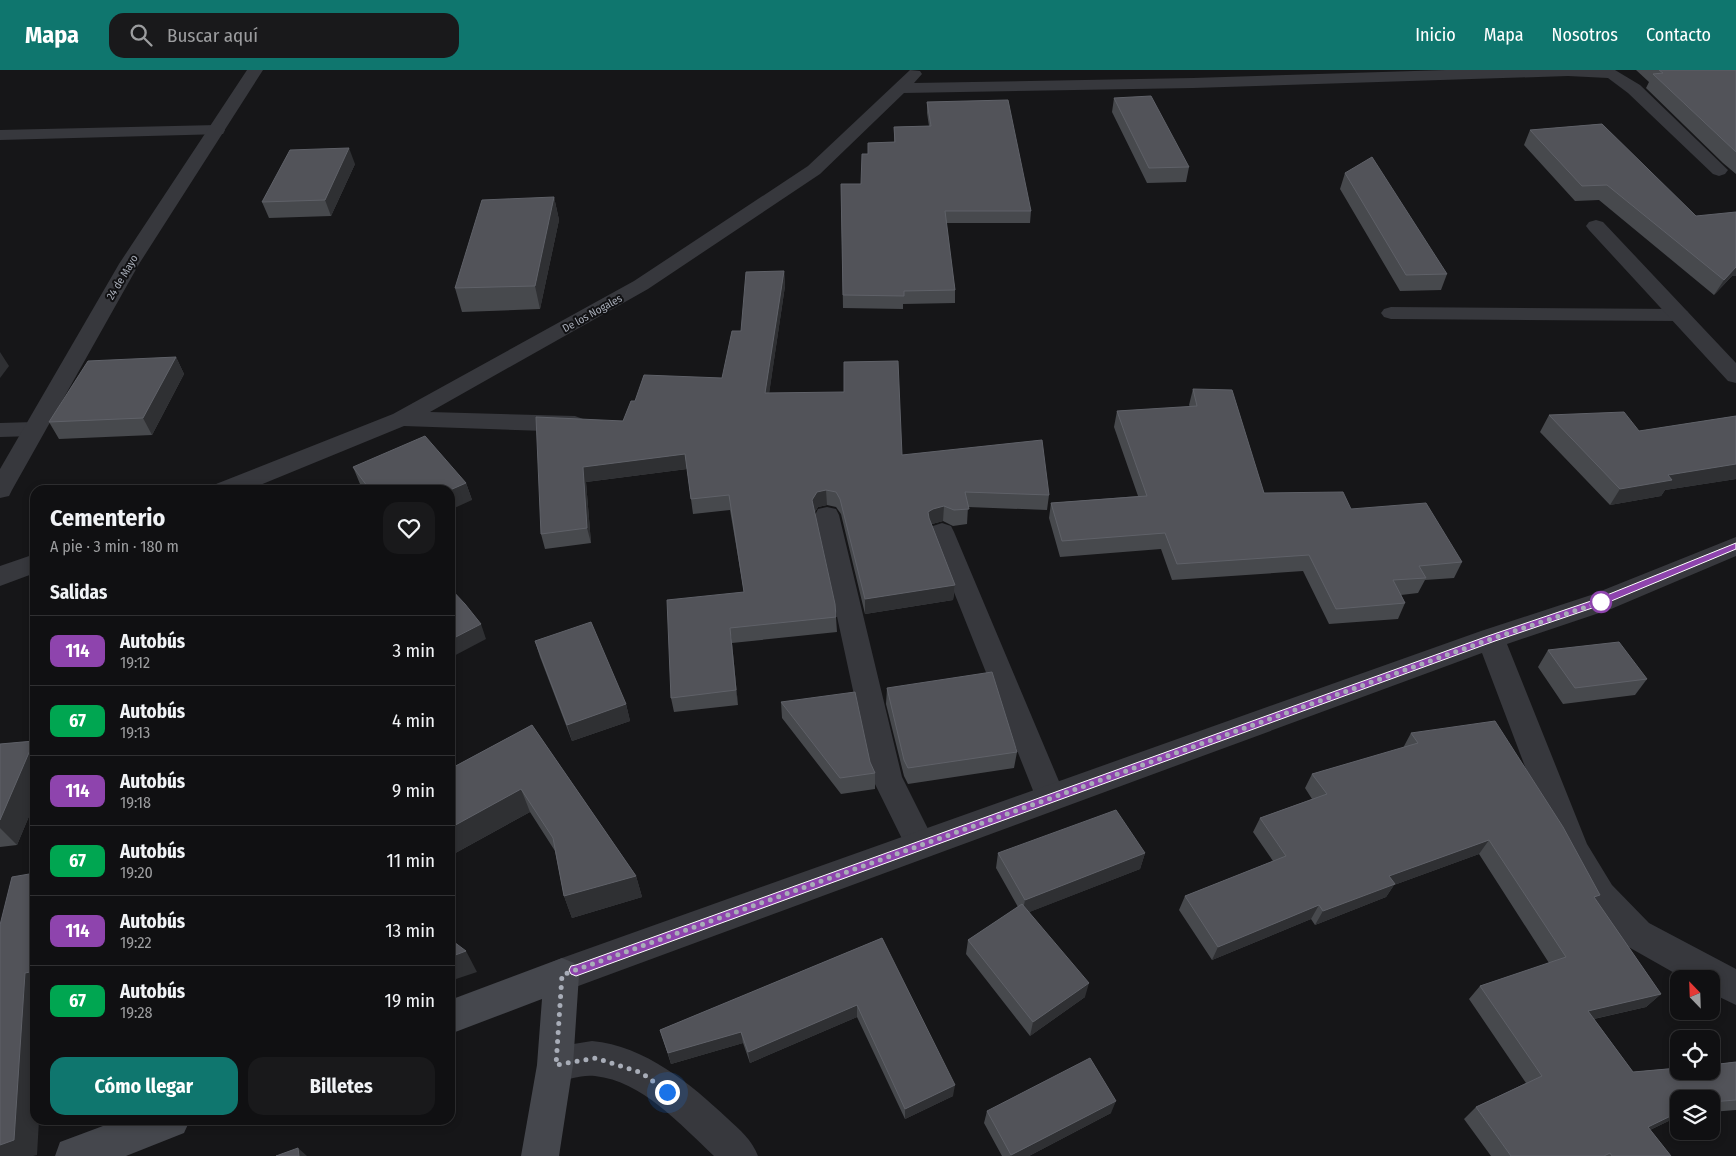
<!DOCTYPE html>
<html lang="es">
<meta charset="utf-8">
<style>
:root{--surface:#101012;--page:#19191b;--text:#f1f3f6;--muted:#9c9d9f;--line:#303032;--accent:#0f766e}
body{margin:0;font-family:"Fira Sans Condensed",sans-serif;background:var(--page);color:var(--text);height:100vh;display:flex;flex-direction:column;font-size:19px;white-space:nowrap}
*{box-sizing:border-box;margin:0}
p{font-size:16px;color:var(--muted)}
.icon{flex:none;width:28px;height:28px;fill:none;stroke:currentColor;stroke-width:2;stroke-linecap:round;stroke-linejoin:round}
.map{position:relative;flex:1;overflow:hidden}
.drawer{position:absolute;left:30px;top:415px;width:425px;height:640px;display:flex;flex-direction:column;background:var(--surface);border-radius:15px;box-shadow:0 2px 8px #0003,0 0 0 1px var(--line)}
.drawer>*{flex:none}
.badge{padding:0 10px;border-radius:8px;font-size:18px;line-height:32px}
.needle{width:32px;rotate:337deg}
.controls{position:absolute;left:1670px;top:900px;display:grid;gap:10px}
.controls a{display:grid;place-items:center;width:50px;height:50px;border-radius:10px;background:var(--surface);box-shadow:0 2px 8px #0003,0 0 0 1px var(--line);font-size:25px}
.you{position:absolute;width:25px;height:25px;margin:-12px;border:4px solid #fff;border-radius:50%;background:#1a73e8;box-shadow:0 0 0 8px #1a73e833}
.map>.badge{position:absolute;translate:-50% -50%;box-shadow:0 0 0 2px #fff}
h2{padding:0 20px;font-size:19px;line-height:45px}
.round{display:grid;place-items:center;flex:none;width:52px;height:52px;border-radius:15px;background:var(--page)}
.overview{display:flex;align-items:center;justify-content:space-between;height:85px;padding:0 20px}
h1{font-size:24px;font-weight:700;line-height:38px}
.cta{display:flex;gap:10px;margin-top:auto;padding:10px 20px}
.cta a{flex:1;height:58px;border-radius:15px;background:var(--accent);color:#fff;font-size:20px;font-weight:700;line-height:58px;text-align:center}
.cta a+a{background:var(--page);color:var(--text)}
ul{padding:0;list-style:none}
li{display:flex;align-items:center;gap:15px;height:70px;padding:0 20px;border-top:1px solid var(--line)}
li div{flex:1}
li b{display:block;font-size:19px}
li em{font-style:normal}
li .badge{min-width:55px;font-weight:700;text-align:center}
header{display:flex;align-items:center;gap:30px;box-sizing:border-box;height:70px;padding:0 25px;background:var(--accent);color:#fff}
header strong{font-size:24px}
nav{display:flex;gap:28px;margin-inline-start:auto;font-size:18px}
.search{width:350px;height:45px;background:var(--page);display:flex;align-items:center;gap:12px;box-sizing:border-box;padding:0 18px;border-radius:15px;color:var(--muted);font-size:19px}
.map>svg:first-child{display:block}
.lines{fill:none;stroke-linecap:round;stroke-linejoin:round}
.lane{fill:#37383d;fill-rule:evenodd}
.street{fill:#37383d;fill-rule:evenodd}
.secondary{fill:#45474d;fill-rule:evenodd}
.wall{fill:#47494d}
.shaded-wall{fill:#2f3033}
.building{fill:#525359;stroke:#5f6168}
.line{fill:#8e44ad;stroke:#fff}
.walk{stroke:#a8adb8;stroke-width:5;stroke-dasharray:0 9}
.stop-dot{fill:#fff;stroke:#8e44ad;stroke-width:2.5}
.labels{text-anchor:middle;stroke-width:4;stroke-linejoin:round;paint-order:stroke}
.far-street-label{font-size:11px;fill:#a8adb8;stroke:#111113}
</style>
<header>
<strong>Mapa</strong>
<div class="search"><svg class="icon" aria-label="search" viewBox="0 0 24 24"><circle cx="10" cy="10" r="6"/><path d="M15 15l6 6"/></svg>Buscar aquí</div>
<nav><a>Inicio</a><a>Mapa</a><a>Nosotros</a><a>Contacto</a></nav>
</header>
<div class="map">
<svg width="1736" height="1086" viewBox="0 0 1736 1086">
<rect width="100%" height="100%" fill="#161618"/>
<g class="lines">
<path class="lane" d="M 217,55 L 223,56 L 225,60 L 223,64 L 0,70 L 0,60 Z
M 1391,237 L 1680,239 L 1687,241 L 1690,245 L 1687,249 L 1680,251 L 1391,249 L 1384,247 L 1381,243 L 1384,239 Z
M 34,352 L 42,354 L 45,359 L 42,364 L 34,366 L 0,367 L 0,353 Z
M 827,437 L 836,439 L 839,445 L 902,707 L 936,775 L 932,785 L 921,788 L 910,785 L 872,708 L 815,445 L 818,439 Z
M 942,453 L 951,456 L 954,462 L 1066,728 L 1062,737 L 1051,741 L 1040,737 L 1036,728 L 930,462 L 933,456 Z
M 592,971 C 645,976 691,1014 727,1048 C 740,1060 752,1070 758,1086 L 714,1086 C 681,1055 642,1011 595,1006 C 573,1004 564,1016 543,1007 L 537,995 L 543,983 L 555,977 Z"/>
<path class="street" d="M 247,0 L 263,0 L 139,194 L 12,420 L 9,426 L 0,428 L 0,399 L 119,194 Z
M 910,0 L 920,1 L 922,4 L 914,13 L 1193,8 L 1446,0 L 1615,0 L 1640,15 L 1728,100 L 1725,104 L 1719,106 L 1713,104 L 1628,23 L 1608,8 L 1568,6 L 1193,18 L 904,23 L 820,104 L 648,219 L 430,342 L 575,346 L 583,349 L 587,354 L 583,359 L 575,362 L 404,356 L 248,420 L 213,420 L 216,414 L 393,344 L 634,211 L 808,96 Z
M 1596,150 L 1603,152 L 1736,293 L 1736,313 L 1728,311 L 1589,160 L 1586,156 L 1589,152 Z
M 1736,467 L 1736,486 L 1611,539 L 1507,574 L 1587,774 L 1612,815 L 1649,853 L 1736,899 L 1736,935 L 1711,923 L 1711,909 L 1685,909 L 1625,875 L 1588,837 L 1557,781 L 1482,583 L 562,922 L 550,917 L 545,905 L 550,893 L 562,888 L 1481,561 L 1591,525 Z
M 35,484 L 35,503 L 0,516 L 0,496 Z"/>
<path class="secondary" d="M 562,888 L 574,893 L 579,905 L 573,995 L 559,1086 L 521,1086 L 537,995 L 542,929 L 450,964 L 450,930 Z
M 119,1050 L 190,1050 L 184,1063 L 126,1086 L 55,1086 L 60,1072 Z"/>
</g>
<path class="wall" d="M 1636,0 L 1736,0 L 1736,104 L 1723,93 L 1646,18 L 1649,12 Z
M 1114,28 L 1189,97 L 1186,112 L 1147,113 L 1112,42 Z
M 927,32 L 1031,141 L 1030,153 L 946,153 L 955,220 L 955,233 L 903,234 L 903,239 L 843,238 L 841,114 L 861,114 L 868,84 L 868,73 L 894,72 L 894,57 L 929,56 L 927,43 Z
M 1602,54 L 1732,206 L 1714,225 L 1599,130 L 1575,131 L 1524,75 L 1530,60 Z
M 355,94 L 331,146 L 269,148 L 262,132 Z
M 1345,103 L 1447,204 L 1441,220 L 1400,221 L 1340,119 Z
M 554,127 L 559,150 L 540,239 L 462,242 L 455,218 Z
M 784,201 L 785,216 L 769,323 L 902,385 L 1049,425 L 1047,440 L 968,437 L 967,454 L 953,456 L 943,451 L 932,454 L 932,455 L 955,515 L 953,530 L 865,544 L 841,444 L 836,437 L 827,435 L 818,437 L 815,442 L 836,547 L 837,562 L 732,573 L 738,635 L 674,642 L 671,628 L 744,522 L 730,440 L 693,444 L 687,399 L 586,412 L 591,473 L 545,479 L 541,464 L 623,351 L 635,331 L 722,308 L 741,261 Z
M 176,287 L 184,304 L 152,365 L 59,369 L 49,352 Z
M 1193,319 L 1264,423 L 1351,439 L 1462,492 L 1454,508 L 1425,510 L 1418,523 L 1401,525 L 1405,533 L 1398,549 L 1329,554 L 1303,501 L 1172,510 L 1161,479 L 1060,487 L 1049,448 L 1051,433 L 1138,426 L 1114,357 L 1117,341 L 1190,337 L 1189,335 Z
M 1549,345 L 1639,361 L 1736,346 L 1736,409 L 1665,420 L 1661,426 L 1610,435 L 1540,362 Z
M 353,397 L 466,413 L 472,430 L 450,420 L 364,420 L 360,414 Z
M 535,571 L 626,634 L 630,651 L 572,671 L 540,587 Z
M 1548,580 L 1647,609 L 1635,625 L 1563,634 L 1538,597 Z
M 887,618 L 1017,682 L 1014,698 L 908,714 L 904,706 L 886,634 Z
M 781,632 L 870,692 L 875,703 L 875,719 L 841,724 L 782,648 Z
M 532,655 L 636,806 L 642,827 L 572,848 L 564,826 L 555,781 L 530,742 L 450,786 L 450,699 Z
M 1411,663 L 1596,830 L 1661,924 L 1646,937 L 1594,949 L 1633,1002 L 1736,992 L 1736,1040 L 1711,1042 L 1711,1029 L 1679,1029 L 1679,1046 L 1650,1060 L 1671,1086 L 1491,1086 L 1464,1049 L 1476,1037 L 1526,1013 L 1469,929 L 1480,916 L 1549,893 L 1479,784 L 1394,815 L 1386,827 L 1315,855 L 1311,849 L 1212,890 L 1179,840 L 1185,826 L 1273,791 L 1253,762 L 1260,748 L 1312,729 L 1305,718 L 1312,704 L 1403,678 Z
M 35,672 L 35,732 L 17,775 L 0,777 L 0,674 Z
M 998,783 L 1145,783 L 1140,799 L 1029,842 L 1085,927 L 1030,966 L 966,884 L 968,870 L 1018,837 L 996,798 Z
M 882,868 L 953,1026 L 905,1049 L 857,947 L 750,993 L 743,973 L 671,994 L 660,960 Z
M 987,1041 L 1111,1043 L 1029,1086 L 1002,1086 L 984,1053 Z"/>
<path class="shaded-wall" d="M 349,78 L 355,94 L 331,146 L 325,130 Z
M 554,127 L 559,150 L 540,239 L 535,216 Z
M 1736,197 L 1736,206 L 1732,206 L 1714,225 L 1724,210 Z
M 784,201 L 785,216 L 767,338 L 765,323 Z
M 0,282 L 9,296 L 0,308 Z
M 176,287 L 184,304 L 152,365 L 143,348 Z
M 685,384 L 687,399 L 586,412 L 591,473 L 587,458 L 583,397 Z
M 1736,394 L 1736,409 L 1665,420 L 1661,426 L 1610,435 L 1620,419 L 1668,405 Z
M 466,413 L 472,430 L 450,440 L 450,420 Z
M 826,420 L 827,435 L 818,437 L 813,445 L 812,430 L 817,422 Z
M 944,436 L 943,451 L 932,454 L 927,457 L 928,442 L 933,439 Z
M 955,515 L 953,530 L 865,544 L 865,529 Z
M 481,554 L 486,569 L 450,588 L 450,570 Z
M 730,558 L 732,573 L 738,635 L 736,620 Z
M 626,634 L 630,651 L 572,671 L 567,655 Z
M 34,671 L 35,672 L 35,732 L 17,775 L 0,758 L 0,750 Z
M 521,719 L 530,742 L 450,786 L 450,758 Z
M 1489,770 L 1479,784 L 1394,815 L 1386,827 L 1315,855 L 1323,841 L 1389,806 Z
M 1145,783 L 1140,799 L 1022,845 L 1025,830 Z
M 636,806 L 642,827 L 572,848 L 564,826 Z
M 1319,835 L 1311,849 L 1212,890 L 1218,877 Z
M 466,881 L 477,902 L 450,911 L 450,887 Z
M 35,899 L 35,1050 L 39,1050 L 37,1085 L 33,1086 L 0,1086 L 0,1075 L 25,903 Z
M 1089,913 L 1085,927 L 1030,966 L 1033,952 Z
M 1661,924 L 1646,937 L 1575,953 L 1588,941 Z
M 857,935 L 857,947 L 750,993 L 748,982 Z
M 741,962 L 743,973 L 671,994 L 668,983 Z
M 955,1015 L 953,1026 L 905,1049 L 905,1039 Z
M 1116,1031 L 1111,1043 L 1029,1086 L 1010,1086 Z
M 1679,1042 L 1679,1046 L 1633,1068 L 1648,1057 Z
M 298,1078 L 307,1086 L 299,1086 Z"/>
<path class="building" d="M 1659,0 L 1736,0 L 1736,82 L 1653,4 L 1663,3 Z
M 1151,26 L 1189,97 L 1149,98 L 1114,28 Z
M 1008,30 L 1031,141 L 945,141 L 955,220 L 904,221 L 904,226 L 843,225 L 841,114 L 861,114 L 862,84 L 868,84 L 868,73 L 895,72 L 894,57 L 931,56 L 927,32 Z
M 1602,54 L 1696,146 L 1736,142 L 1736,197 L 1724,210 L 1607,115 L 1582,116 L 1530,60 Z
M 349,78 L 325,130 L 262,132 L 290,80 Z
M 1372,87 L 1447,204 L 1406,205 L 1345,103 Z
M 554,127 L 535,216 L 455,218 L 482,130 Z
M 784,201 L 765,323 L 844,322 L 844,292 L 898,291 L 902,385 L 1042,370 L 1049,425 L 965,422 L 969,439 L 954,440 L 944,436 L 933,439 L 928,442 L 929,448 L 955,515 L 865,529 L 840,429 L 836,422 L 826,420 L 817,422 L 812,430 L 835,534 L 836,547 L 730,558 L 736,620 L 671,628 L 667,530 L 744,522 L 729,425 L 691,429 L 685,384 L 583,397 L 587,458 L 541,464 L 536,347 L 623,351 L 631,331 L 635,331 L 644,305 L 722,308 L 732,261 L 741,261 L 746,202 Z
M 176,287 L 143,348 L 49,352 L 88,291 Z
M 1193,319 L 1232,320 L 1264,423 L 1343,422 L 1351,439 L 1426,433 L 1462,492 L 1419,496 L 1426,508 L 1393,510 L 1405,533 L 1336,539 L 1309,485 L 1177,494 L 1165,463 L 1062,471 L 1051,433 L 1147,426 L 1117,341 L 1197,336 Z
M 1624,342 L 1639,361 L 1736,346 L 1736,394 L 1668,405 L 1672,410 L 1620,419 L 1549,345 Z
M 425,366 L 466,413 L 450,420 L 370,420 L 353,397 Z
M 450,518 L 465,534 L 481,554 L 450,570 Z
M 591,552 L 626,634 L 567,655 L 535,571 Z
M 1619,572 L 1647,609 L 1575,618 L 1548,580 Z
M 992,602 L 1017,682 L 908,698 L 904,690 L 887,618 Z
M 855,622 L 870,692 L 875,703 L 840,708 L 781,632 Z
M 1495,651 L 1563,757 L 1600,825 L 1594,827 L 1661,924 L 1588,941 L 1633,1002 L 1679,998 L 1679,1001 L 1711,1001 L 1711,995 L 1736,992 L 1736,1030 L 1711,1032 L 1711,1029 L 1679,1029 L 1679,1042 L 1648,1057 L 1671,1086 L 1612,1086 L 1610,1083 L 1604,1086 L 1511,1086 L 1476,1037 L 1542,1006 L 1480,916 L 1566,887 L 1489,770 L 1389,806 L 1395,814 L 1323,841 L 1319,835 L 1218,877 L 1185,826 L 1286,786 L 1260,748 L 1327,724 L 1312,704 L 1418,673 L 1411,663 Z
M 532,655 L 636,806 L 564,826 L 553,768 L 521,719 L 450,758 L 450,699 Z
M 34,671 L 0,750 L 0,674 Z
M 1116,740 L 1145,783 L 1025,830 L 998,783 Z
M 35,803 L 35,901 L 25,903 L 14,1070 L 0,1075 L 0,855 L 12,807 Z
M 1022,834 L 1089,913 L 1033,952 L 968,870 Z
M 882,868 L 955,1015 L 905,1039 L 857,935 L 748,982 L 741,962 L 668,983 L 660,960 Z
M 450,869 L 466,881 L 450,887 Z
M 1090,988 L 1116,1031 L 1011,1085 L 987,1041 Z
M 298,1078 L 299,1086 L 276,1086 Z"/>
<path class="line" d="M 1736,473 L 1736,479 L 1604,534 L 1495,571 L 576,906 L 571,904 L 569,900 L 571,896 L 576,895 L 1488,566 L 1597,529 Z"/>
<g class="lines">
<path class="walk" d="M 667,1022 L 642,1003 L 596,988 L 556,995 L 562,905 L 1491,569 L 1601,532"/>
</g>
<circle class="stop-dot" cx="1601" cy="532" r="10"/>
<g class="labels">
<g class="far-street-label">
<text transform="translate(122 207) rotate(-59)" y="4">24 de Mayo</text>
<text transform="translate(592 243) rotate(-29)" y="4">De los Nogales</text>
</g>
</g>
</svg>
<div class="controls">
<a><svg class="needle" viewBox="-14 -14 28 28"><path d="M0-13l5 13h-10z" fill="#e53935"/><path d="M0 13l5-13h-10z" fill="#9c9d9f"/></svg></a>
<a><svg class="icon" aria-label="locate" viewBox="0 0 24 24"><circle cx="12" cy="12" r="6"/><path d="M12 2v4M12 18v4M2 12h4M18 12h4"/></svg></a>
<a><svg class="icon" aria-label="layers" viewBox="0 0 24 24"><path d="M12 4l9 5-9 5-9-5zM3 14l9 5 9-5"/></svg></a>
</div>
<div class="you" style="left:667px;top:1022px"></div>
<section class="drawer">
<div class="overview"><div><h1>Cementerio</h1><p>A pie · 3 min · 180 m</p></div><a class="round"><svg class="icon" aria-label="heart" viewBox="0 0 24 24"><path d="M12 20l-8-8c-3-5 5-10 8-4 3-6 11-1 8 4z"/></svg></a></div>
<h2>Salidas</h2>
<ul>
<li><span class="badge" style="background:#8e44ad;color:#fff">114</span><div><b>Autobús</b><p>19:12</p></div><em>3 min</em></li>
<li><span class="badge" style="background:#00a651;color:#fff">67</span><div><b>Autobús</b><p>19:13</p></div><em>4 min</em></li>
<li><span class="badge" style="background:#8e44ad;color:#fff">114</span><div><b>Autobús</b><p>19:18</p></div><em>9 min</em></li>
<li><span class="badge" style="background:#00a651;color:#fff">67</span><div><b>Autobús</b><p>19:20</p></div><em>11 min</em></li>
<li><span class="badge" style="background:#8e44ad;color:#fff">114</span><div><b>Autobús</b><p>19:22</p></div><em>13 min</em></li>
<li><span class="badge" style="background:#00a651;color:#fff">67</span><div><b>Autobús</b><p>19:28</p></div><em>19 min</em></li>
</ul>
<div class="cta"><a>Cómo llegar</a><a>Billetes</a></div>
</section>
</div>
